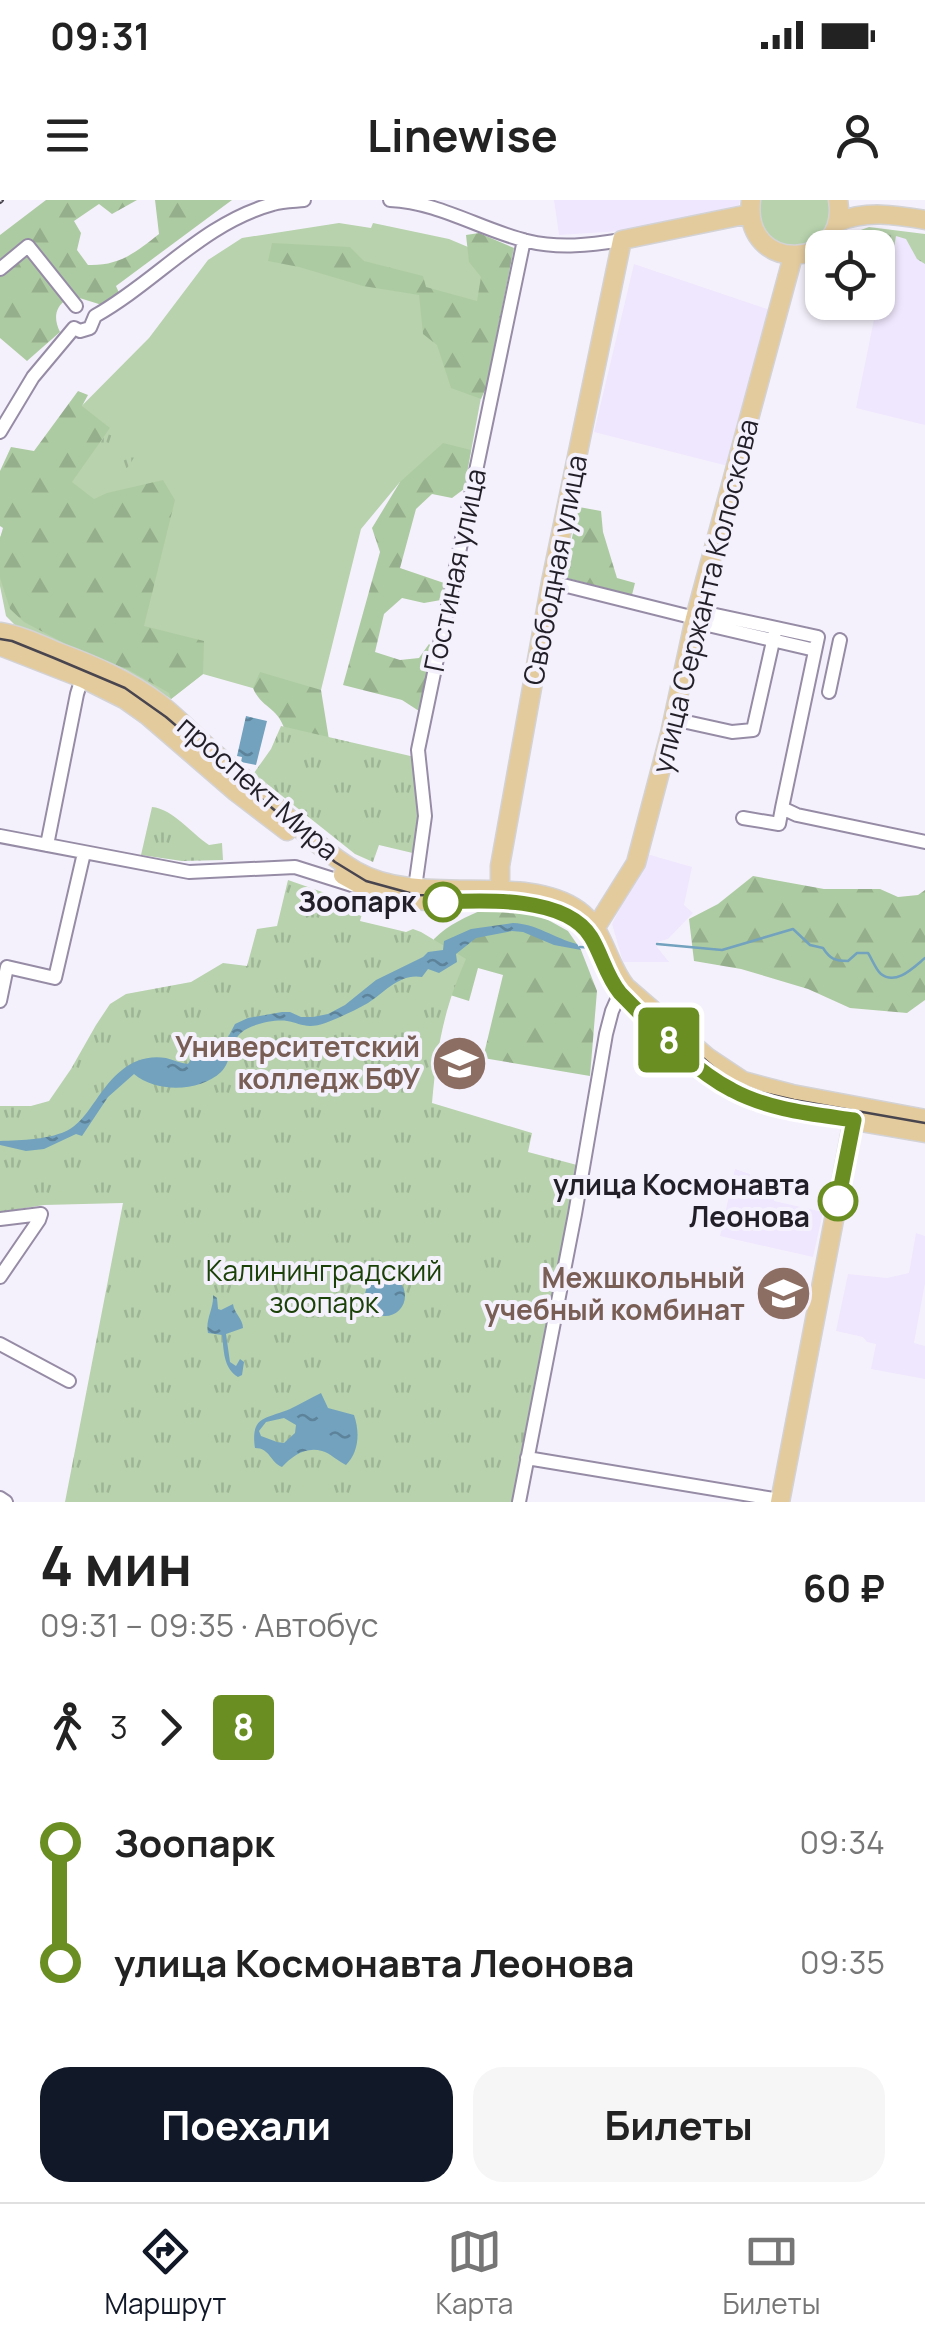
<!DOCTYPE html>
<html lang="ru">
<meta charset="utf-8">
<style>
:root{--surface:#fff;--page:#f6f6f6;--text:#222;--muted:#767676;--line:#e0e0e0;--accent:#111827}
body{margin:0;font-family:Manrope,sans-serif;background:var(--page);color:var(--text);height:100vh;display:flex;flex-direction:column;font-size:38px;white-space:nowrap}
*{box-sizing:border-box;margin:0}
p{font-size:32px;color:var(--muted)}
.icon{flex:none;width:55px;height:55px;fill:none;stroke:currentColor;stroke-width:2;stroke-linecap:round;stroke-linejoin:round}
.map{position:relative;height:1302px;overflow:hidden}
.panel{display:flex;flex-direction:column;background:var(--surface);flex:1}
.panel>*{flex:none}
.badge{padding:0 20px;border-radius:8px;font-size:35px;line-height:65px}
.controls{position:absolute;left:805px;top:30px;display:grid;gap:20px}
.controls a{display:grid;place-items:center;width:90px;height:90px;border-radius:20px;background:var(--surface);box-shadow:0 2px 8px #0004;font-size:50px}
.map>.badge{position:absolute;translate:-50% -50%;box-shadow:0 0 0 5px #fff}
.legs{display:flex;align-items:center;gap:15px;height:110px;padding:0 40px;font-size:32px}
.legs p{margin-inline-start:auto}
.headline{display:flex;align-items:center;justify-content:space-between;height:170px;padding:0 40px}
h1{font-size:55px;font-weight:700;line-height:75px}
.button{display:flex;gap:20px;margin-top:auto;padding:20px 40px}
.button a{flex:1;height:115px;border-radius:30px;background:var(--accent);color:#fff;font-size:40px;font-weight:700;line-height:115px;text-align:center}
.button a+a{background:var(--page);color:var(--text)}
ul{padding:0 40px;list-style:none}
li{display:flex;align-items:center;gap:35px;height:120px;font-size:38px}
li i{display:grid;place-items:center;width:15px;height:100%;margin:0 12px;background:currentColor}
li i::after{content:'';width:25px;height:25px;margin:-12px;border:8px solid;border-radius:50%;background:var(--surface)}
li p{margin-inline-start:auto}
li:first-child i{background:linear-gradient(#0000 50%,currentColor 0)}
li:last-child i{background:linear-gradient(currentColor 50%,#0000 0)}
.status{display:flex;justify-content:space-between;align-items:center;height:70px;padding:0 50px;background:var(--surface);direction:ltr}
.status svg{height:28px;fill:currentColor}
header{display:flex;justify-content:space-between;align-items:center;height:130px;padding:0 40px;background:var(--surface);font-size:45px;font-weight:700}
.tab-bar{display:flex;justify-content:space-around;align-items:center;height:140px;border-top:2px solid var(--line);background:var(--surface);font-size:28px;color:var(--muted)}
.tab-bar a{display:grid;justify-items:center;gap:5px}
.tab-bar .selected{color:var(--accent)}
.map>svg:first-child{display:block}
.built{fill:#efe7fd}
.green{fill:#b7d2ad}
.forest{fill:url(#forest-firs)}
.park{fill:url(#park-tufts)}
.water{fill:url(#water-ripples);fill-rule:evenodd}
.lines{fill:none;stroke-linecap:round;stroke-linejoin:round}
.stream{stroke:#72a2be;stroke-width:2.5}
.minor-casing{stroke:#968ca6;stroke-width:16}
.major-casing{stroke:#d3d2d4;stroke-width:21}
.minor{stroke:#fff;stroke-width:12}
.major{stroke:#e3cb9e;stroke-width:18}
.tram{stroke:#49454f;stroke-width:2.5}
.rail-casing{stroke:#49454f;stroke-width:6}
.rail{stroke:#f5f1fc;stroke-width:2.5;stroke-dasharray:8;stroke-linecap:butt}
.line-1-casing{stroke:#fff;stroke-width:22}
.line-1{stroke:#6b8e23;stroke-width:15}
.stop-1-dot{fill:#fff;stroke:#6b8e23;stroke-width:5}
.labels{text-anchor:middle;stroke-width:8;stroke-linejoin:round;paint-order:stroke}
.street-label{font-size:28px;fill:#231f29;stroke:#f5f1fc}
.stop-label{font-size:28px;font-weight:bold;fill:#231f29;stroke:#f5f1fc;text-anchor:end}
.education-label{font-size:28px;font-weight:bold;fill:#785e54;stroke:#f5f1fc;text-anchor:end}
.park-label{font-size:28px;fill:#1a4107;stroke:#f5f1fc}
</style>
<div class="status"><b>09:31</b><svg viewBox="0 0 49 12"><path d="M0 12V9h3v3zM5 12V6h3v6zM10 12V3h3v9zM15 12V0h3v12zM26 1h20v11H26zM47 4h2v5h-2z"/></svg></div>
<header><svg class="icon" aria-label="menu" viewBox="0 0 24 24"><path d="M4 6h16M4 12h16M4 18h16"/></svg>Linewise<svg class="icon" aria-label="person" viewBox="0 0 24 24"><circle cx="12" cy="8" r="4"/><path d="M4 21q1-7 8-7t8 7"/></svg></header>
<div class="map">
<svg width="925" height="1302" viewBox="0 0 925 1302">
<defs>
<pattern id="forest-firs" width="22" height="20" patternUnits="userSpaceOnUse" patternTransform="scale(2.5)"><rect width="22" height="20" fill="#adcba2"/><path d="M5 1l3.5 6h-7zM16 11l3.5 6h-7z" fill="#95ae8c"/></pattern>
<pattern id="park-tufts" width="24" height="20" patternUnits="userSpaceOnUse" patternTransform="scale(2.5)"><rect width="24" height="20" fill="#b7d2ad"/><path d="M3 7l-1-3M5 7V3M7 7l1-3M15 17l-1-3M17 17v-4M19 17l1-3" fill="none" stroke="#9db495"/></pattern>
<pattern id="water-ripples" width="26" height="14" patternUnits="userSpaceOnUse" patternTransform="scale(2.5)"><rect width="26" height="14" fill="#72a2be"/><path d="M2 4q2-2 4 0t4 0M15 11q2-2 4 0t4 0" fill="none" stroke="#5d839a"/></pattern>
</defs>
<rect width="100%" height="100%" fill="#f5f1fc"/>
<path class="built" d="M 554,0 L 740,0 L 739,5 L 636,30 L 559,35 Z
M 892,31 L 925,36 L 925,225 L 856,208 Z
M 634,64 L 770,110 L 728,266 L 594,232 Z
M 647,654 L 692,667 L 684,705 L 693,713 L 668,739 L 657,742 L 657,747 L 669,762 L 623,762 L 612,724 Z
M 735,969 L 750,974 L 749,981 L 775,988 L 774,1001 L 823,1012 L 813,1057 L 720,1036 Z
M 916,1033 L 925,1036 L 925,1083 L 914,1143 L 925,1146 L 925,1179 L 871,1169 L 876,1144 L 867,1142 L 863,1137 L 836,1131 L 848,1074 L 887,1078 L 909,1073 Z"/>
<path class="green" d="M 760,0 L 829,0 C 838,60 753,64 760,0 Z
M 339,23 L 371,28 L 373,23 L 449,39 L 506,63 L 464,289 L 400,282 L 361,329 L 317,506 L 203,474 L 171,499 L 126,470 L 16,426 L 6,416 L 0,386 L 0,338 L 35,253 L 149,138 L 208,60 L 242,38 Z"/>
<path class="forest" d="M 46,0 L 137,0 L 112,14 L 99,4 L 74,21 L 81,33 L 77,50 L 88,65 C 119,66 135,53 159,34 L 155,0 L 232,0 L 116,86 L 120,95 L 102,105 L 73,96 L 31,44 L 0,62 L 0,35 Z
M 479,33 L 514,48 L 486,188 L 481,199 L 451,188 L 437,145 L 423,134 L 419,95 L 363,86 L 299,67 L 268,61 L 272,43 L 350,47 L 364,61 L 423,76 L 426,87 L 477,101 L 481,77 L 469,62 L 466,35 Z
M 26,53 L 66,100 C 54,108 54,120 60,132 L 27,161 L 0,138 L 0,74 Z
M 78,191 L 88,195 L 82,206 L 110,228 L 72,282 L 94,299 L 107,293 L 163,280 L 175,300 L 144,426 L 204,441 L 203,474 L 171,499 L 169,493 L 127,469 L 83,453 L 24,422 L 10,409 L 0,378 L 0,338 L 3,328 L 0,326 L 0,271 L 11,247 L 34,251 Z
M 443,243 L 471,250 L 464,289 L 452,298 L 432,294 L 416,309 L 400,368 L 444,383 L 441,400 L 424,403 L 402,398 L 384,414 L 375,452 L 400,460 L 419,458 L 429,444 L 435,450 L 419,511 L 402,500 L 343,485 L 380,352 L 372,328 L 400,282 Z
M 579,307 L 601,311 L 603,332 L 617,378 L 635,383 L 632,395 L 563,377 Z
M 260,472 L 321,490 L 330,546 L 286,535 C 280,506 262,510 253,488 Z
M 753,676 L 824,689 L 880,689 L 898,697 L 918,695 L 925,690 L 925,800 L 907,813 L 850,808 L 808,789 L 741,769 L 694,761 L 689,719 L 718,704 Z
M 484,709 L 522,711 L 541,716 L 568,731 L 581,750 L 597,791 L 590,876 L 483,858 L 503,775 L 478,768 L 469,801 L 450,795 L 437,849 L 434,739 C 449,724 466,717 484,709 Z"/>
<path class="park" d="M 869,27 L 925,34 L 925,64 L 917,59 L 906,39 L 896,36 L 890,71 L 878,69 L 878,48 L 855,47 L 858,31 Z
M 110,228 L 141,247 L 126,270 L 95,251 Z
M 281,526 L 419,558 L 421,655 L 379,645 L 373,662 L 355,654 L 257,576 L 254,573 L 271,549 Z
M 152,607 C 173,609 191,633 209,645 L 222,643 L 223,660 L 182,661 L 141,655 Z
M 288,680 L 328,694 L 363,710 L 360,721 L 406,732 L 413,729 L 421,732 L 466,759 C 443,811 437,848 432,903 L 532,933 L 528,952 L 577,965 L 513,1302 L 65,1302 L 123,1003 L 44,1005 L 0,1012 L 0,906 L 31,906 L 49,901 L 71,869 L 96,825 L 110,804 L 126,794 L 191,782 L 223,763 L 247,766 L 257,729 L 277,726 Z"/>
<path class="water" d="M 246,516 L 267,521 L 256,565 L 241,562 L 242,557 L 237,556 Z
M 513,723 C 537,724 554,738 577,744 L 581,750 L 554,745 L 523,732 L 512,731 L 476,738 L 456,754 L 457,762 L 439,773 L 428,769 L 422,777 C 400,773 385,792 368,803 C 359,808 349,813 340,817 C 331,821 320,826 310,826 C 302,826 295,822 287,821 C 276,819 251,824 242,832 C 229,842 232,862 221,872 C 200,892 156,893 134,874 L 108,897 L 82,936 L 76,934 L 44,949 L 26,951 L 0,945 L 0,941 C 21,940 51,940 70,929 C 81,922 88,911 96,900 C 113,875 133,853 166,858 C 174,860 180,863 188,864 C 190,862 190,858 192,855 C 197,848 211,851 218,851 L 224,845 L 235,824 L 248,818 L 282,812 L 290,812 L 301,817 L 313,817 L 328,814 L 345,805 L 376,780 L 423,757 L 428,752 L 443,750 L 444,741 L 471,729 Z
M365 1096a20 20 0 1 1 40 0a20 20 0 1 1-40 0Z
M 213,1095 L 217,1098 L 218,1109 L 221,1110 L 233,1104 C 234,1113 243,1119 243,1128 L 226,1134 L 230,1162 L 236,1166 L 240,1159 L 244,1162 L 242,1175 L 238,1177 C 223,1168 224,1150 222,1135 L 208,1133 C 205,1119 214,1109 213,1095 Z
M 321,1193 L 328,1208 L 354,1215 C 360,1232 359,1252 346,1265 C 339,1262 330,1253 322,1251 C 306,1246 292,1256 282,1267 C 270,1262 270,1248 255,1248 C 250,1215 267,1219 290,1209 C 301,1204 310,1198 321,1193 ZM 284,1218 L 296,1225 L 295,1233 L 284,1243 L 277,1242 L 261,1236 L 259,1231 L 266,1222 Z"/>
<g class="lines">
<path class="stream" d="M 657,744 L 722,750 L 793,729 L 810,745 L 823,748 C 830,759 835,761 848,761 L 857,753 L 868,753 C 872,759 876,770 881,774 C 896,786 914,767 925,758
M 580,747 L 596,748"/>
<defs>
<path id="minor" d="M 390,0 C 439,2 481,30 527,41 C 560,49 590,45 622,40
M 0,69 L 28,46 L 76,106
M 74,128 L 80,131 L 90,128 L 95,116 C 156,82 203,23 273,4 C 282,1 294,1 304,0
M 0,232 L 33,177 L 74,128
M 551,382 L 695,418
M 697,411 L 818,437 L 782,608 L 797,615 L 925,642
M 695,422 L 815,450
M 829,492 L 840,440
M 673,519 L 732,532 L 753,530 L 776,428
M 743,618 L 779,624 L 782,608
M 0,636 L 189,672 L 295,667 L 352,685
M 47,645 L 77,494 L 82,478
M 414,695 L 425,616 L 418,550 L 524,40
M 0,801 L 7,767 L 55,778 L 84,653
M 0,1019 L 41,1014
M 0,1077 L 39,1020 L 41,1014
M 0,1144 L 69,1181
M 527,1258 L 780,1300
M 0,1298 L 6,1302
M 519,1302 L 575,1014 L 606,834 L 612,811 L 620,793"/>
<path id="major" d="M 751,0 C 742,76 850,70 838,0
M 838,22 C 866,10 896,15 925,20
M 0,432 C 20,435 39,444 58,452 C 93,465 129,480 159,503 C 177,517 193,534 210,549 C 227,565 245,579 262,594 C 293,621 320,650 356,671 C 421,708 524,671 578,710 C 605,729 606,763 626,787 L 707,857 L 743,881 L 792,894 L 925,919
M 0,446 L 82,478 L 124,499 L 148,516 L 236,592 L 287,631
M 343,675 C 383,699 415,703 461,701
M 500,701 L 500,666 L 551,382 L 622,40 L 749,14
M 596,727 L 636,663 L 670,534 L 695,418 L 793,56
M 658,829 L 715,880 L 756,901 L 808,913 L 925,933
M 780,1302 L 855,910"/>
</defs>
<use href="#minor" class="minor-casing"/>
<use href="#major" class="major-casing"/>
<use href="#minor" class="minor"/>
<use href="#major" class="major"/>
<path class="tram" d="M 0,439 L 12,441 L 54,458 L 125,488 L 166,517 L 335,662 L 366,681 L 417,695 L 522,698 L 557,707 L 578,716 L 593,730 L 619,784 L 727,879 L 760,892 L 794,900 L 925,923"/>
<defs>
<path id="rail" d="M 0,1 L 1,0"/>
</defs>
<use href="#rail" class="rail-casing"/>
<use href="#rail" class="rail"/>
</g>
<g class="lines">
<defs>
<path id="line-1" d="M 443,702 C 484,700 566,696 591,737 C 602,755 606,776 620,793 C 652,825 691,869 732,890 C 769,910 813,914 854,920 L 838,1001"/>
</defs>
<use href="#line-1" class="line-1-casing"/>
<use href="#line-1" class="line-1"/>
</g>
<defs>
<symbol id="university-disc" viewBox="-11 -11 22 22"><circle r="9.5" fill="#8d6e63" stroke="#f5f1fc"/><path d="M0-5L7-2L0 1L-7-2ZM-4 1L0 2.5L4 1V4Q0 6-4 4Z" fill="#fff"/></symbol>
</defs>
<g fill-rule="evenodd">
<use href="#university-disc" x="428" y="832" width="63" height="63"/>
<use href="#university-disc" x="752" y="1062" width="63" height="63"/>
</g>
<g class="stop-1-dot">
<circle cx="443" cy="702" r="18"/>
<circle cx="838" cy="1001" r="18"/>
</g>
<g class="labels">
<g class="street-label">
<text transform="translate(455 370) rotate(-78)" y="10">Гостиная улица</text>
<text transform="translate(555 370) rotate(-79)" y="10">Свободная улица</text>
<text transform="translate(705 396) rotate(-76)" y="10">улица Сержанта Колоскова</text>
<text transform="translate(258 588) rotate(41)" y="10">проспект Мира</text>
</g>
<g class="stop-label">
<text x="416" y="712">Зоопарк</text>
<text x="810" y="995">улица Космонавта<tspan x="810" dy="32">Леонова</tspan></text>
</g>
<g class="education-label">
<text x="420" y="857">Университетский<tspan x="420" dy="32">колледж БФУ</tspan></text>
<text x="745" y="1088">Межшкольный<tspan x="745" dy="32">учебный комбинат</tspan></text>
</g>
<g class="park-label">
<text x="324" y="1081">Калининградский<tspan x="324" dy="32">зоопарк</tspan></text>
</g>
</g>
</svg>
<div class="controls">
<a><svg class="icon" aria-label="locate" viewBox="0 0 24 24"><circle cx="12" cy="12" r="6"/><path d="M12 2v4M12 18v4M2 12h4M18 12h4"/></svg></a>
</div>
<b class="badge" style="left:669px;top:840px;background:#6b8e23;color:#fff">8</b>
</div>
<section class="panel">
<div class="headline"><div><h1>4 мин</h1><p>09:31 – 09:35 · Автобус</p></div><b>60 ₽</b></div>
<div class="legs"><svg class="icon" aria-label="walk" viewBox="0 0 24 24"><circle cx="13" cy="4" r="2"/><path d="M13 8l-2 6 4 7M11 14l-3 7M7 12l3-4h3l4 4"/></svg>3<svg class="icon" aria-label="forward" viewBox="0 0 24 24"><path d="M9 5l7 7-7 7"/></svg><b class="badge" style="background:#6b8e23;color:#fff">8</b></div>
<ul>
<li><i style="color:#6b8e23"></i><b>Зоопарк</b><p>09:34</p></li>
<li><i style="color:#6b8e23"></i><b>улица Космонавта Леонова</b><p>09:35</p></li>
</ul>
<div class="button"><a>Поехали</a><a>Билеты</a></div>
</section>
<nav class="tab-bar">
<a class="selected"><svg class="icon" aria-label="directions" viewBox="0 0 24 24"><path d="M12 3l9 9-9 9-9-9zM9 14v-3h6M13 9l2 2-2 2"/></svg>Маршрут</a>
<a><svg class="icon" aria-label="map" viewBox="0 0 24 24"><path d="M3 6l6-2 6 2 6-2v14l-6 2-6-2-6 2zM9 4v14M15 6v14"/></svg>Карта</a>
<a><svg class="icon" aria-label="tickets" viewBox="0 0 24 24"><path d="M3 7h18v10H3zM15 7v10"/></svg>Билеты</a>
</nav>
